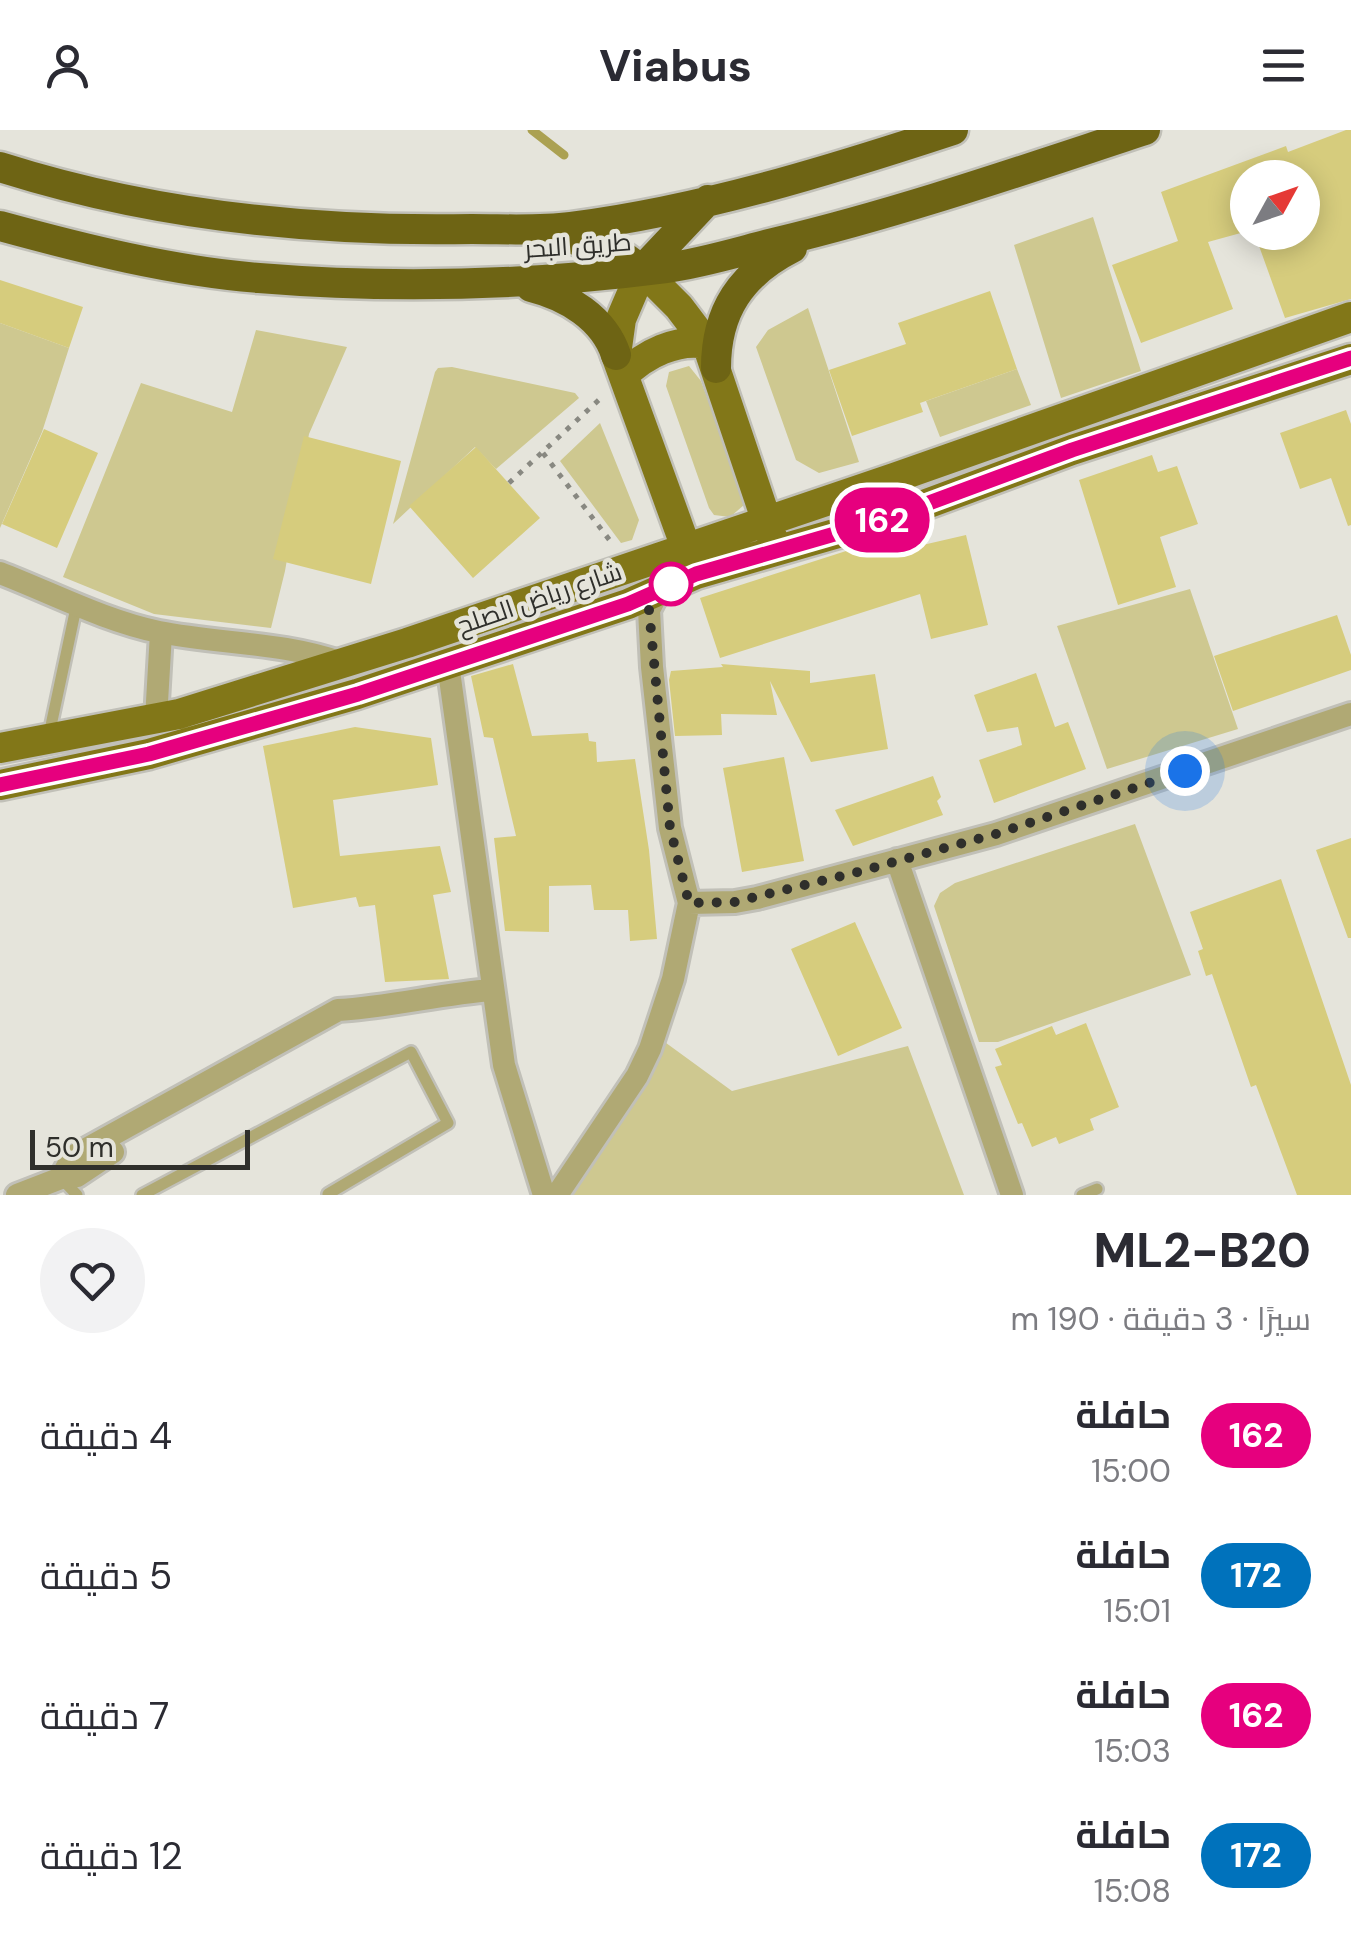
<!DOCTYPE html>
<html lang="ar">
<meta charset="utf-8">
<style>
:root{--surface:#fff;--page:#f2f2f3;--text:#2b2b33;--muted:#7c7c81}
body{margin:0;font-family:"DM Sans",Cairo,sans-serif;background:var(--page);color:var(--text);direction:rtl;height:100vh;display:flex;flex-direction:column;font-size:38px;white-space:nowrap}
*{box-sizing:border-box;margin:0}
p{font-size:32px;color:var(--muted)}
.icon{flex:none;width:55px;height:55px;fill:none;stroke:currentColor;stroke-width:2;stroke-linecap:round;stroke-linejoin:round}
.map{position:relative;height:1065px;overflow:hidden;direction:ltr}
.drawer{display:flex;flex-direction:column;background:var(--surface);flex:1}
.drawer>*{flex:none}
.badge{padding:0 20px;border-radius:32px;font-size:35px;line-height:65px}
.needle{width:65px;rotate:50deg}
.tools{position:absolute;left:1230px;top:30px;display:grid;gap:20px}
.tools a{display:grid;place-items:center;width:90px;height:90px;border-radius:50%;background:var(--surface);box-shadow:0 5px 25px #0003;font-size:50px}
.scale{position:absolute;left:30px;bottom:25px;width:220px;box-sizing:border-box;padding-left:10px;border:5px solid #2f2f2b;border-top:0;font-size:28px;line-height:35px;white-space:nowrap;color:#2f2f2b;-webkit-text-stroke:8px #e5e4db;paint-order:stroke}
.you{position:absolute;width:50px;height:50px;margin:-25px;border:8px solid #fff;border-radius:50%;background:#1a73e8;box-shadow:0 0 0 15px #1a73e833}
.map>.badge{position:absolute;translate:-50% -50%;box-shadow:0 0 0 5px #fff}
.round{display:grid;place-items:center;flex:none;width:105px;height:105px;border-radius:52px;background:var(--page)}
.overview{display:flex;align-items:center;justify-content:space-between;height:170px;padding:0 40px}
h1{font-size:48px;font-weight:800;line-height:75px}
ul{padding:0;list-style:none}
li{display:flex;align-items:center;gap:30px;height:140px;padding:0 40px}
li div{flex:1}
li b{display:block;font-size:38px}
li em{font-style:normal}
li .badge{min-width:110px;font-weight:700;text-align:center}
header{display:flex;justify-content:space-between;align-items:center;height:130px;padding:0 40px;background:var(--surface);font-size:45px;font-weight:800}
.map>svg:first-child{display:block}
.green{fill:#cec890}
.lines{fill:none;stroke-linecap:round;stroke-linejoin:round}
.stream{stroke:#aba152;stroke-width:9}
.building{fill:#d6cc7d}
.lane-casing{stroke:#c1c0b8;stroke-width:16}
.street-casing{stroke:#c1c0b8;stroke-width:28}
.primary-casing{stroke:#c1c0b8;stroke-width:35}
.highway-casing{stroke:#c1c0b8;stroke-width:35}
.path{stroke:#888881;stroke-width:5;stroke-dasharray:5 8;stroke-linecap:butt}
.lane{stroke:#b0a974;stroke-width:11}
.street{stroke:#b0a974;stroke-width:22}
.primary{stroke:#827718;stroke-width:30}
.highway{stroke:#6e6414;stroke-width:30}
.line-casing{stroke:#fff;stroke-width:22}
.line{stroke:#e6007e;stroke-width:15}
.walk{stroke:#2f2f2b;stroke-width:10;stroke-dasharray:0 18}
.stop-dot{fill:#fff;stroke:#e6007e;stroke-width:5}
.labels{text-anchor:middle;stroke-width:9;stroke-linejoin:round;paint-order:stroke}
.street-label{font-size:25px;fill:#2f2f2b;stroke:#e5e4db}
</style>
<header><svg class="icon" aria-label="menu" viewBox="0 0 24 24"><path d="M4 6h16M4 12h16M4 18h16"/></svg>Viabus<svg class="icon" aria-label="person" viewBox="0 0 24 24"><circle cx="12" cy="8" r="4"/><path d="M4 21q1-7 8-7t8 7"/></svg></header>
<div class="map">
<svg width="1351" height="1065" viewBox="0 0 1351 1065">
<rect width="100%" height="100%" fill="#e5e4db"/>
<path class="green" d="M 1093,87 L 1141,241 L 1061,268 L 1014,115 Z
M 808,178 L 859,332 L 819,343 L 796,330 L 756,217 L 768,200 Z
M 0,193 L 69,218 L 42,302 L 0,398 Z
M 256,200 L 347,217 L 309,304 L 285,441 L 271,498 L 154,484 L 63,447 L 141,253 L 232,282 Z
M 689,236 L 701,251 L 744,367 L 744,375 L 730,387 L 714,385 L 709,378 L 666,256 L 669,242 Z
M 452,237 L 575,263 L 579,268 L 496,339 L 475,317 L 393,394 L 435,242 L 438,238 Z
M 1017,239 L 1031,275 L 940,307 L 926,271 Z
M 600,293 L 639,390 L 632,410 L 621,413 L 560,331 Z
M 1190,459 L 1238,599 L 1107,639 L 1057,496 Z
M 1135,694 L 1191,845 L 998,912 L 979,912 L 934,776 L 940,763 L 955,753 Z
M 662,910 L 732,961 L 908,916 L 964,1065 L 571,1065 L 641,963 Z"/>
<g class="lines">
<path class="stream" d="M 532,0 L 564,25"/>
</g>
<path class="building" d="M 1346,0 L 1351,0 L 1351,169 L 1285,188 L 1254,102 L 1302,102 L 1302,48 L 1248,48 L 1248,101 L 1208,112 L 1233,179 L 1141,213 L 1112,135 L 1178,111 L 1161,62 L 1286,16 L 1288,22 Z
M 0,150 L 83,177 L 69,218 L 0,193 Z
M 990,161 L 1017,239 L 920,273 L 923,282 L 852,306 L 829,240 L 906,214 L 898,193 Z
M 1346,280 L 1351,294 L 1351,395 L 1348,396 L 1331,348 L 1300,359 L 1280,303 Z
M 44,299 L 98,323 L 57,418 L 2,394 Z
M 304,306 L 401,331 L 371,454 L 273,429 Z
M 476,317 L 540,388 L 473,448 L 409,376 Z
M 1152,325 L 1158,342 L 1177,336 L 1198,394 L 1160,407 L 1176,457 L 1118,475 L 1079,350 Z
M 966,405 L 988,495 L 931,509 L 920,464 L 720,528 L 700,468 L 871,413 L 875,426 Z
M 1337,485 L 1351,525 L 1351,540 L 1233,581 L 1214,526 Z
M 513,534 L 532,606 L 588,603 L 589,611 L 596,612 L 597,632 L 635,629 L 649,720 L 657,809 L 630,811 L 628,780 L 594,780 L 591,755 L 549,756 L 549,802 L 505,801 L 494,708 L 516,706 L 493,608 L 484,607 L 471,546 Z
M 721,534 L 810,541 L 810,553 L 875,544 L 888,619 L 811,632 L 770,551 L 777,585 L 721,584 L 722,605 L 675,606 L 669,550 L 671,541 L 723,537 Z
M 1036,543 L 1055,597 L 1068,592 L 1086,639 L 994,673 L 979,630 L 1022,615 L 1018,597 L 987,602 L 974,565 Z
M 355,597 L 431,608 L 438,655 L 333,670 L 340,726 L 440,716 L 451,762 L 433,765 L 449,849 L 385,852 L 375,775 L 359,777 L 356,767 L 293,778 L 263,616 Z
M 784,627 L 804,731 L 742,742 L 723,638 Z
M 933,646 L 941,667 L 937,671 L 943,685 L 853,716 L 835,680 Z
M 1351,708 L 1351,808 L 1348,808 L 1316,720 Z
M 1281,749 L 1351,955 L 1351,1065 L 1297,1065 L 1256,955 L 1251,957 L 1212,844 L 1206,846 L 1198,821 L 1203,819 L 1190,782 Z
M 855,792 L 902,898 L 838,926 L 791,819 Z
M 1086,893 L 1119,977 L 1090,989 L 1094,1000 L 1059,1014 L 1056,1007 L 1032,1017 L 1022,993 L 1018,994 L 995,937 L 1002,935 L 995,919 L 1052,896 L 1056,905 Z"/>
<g class="lines">
<defs>
<path id="lane" d="M 49,605 L 77,473
M 61,1048 L 77,1065
M 142,1065 L 411,922 L 448,993 L 328,1064
M 1082,1065 L 1097,1059"/>
<path id="street" d="M 0,443 C 52,463 105,491 159,502 C 220,514 283,512 342,533
M 448,534 L 504,935 L 544,1065
M 156,589 L 161,503
M 897,730 L 1012,1065
M 689,773 L 735,772 L 757,768 L 996,704 L 1351,584
M 61,1048 L 72,1027 L 338,880 C 390,877 440,864 492,860
M 17,1065 L 61,1048 L 77,1046 L 113,1022
M 557,1065 L 637,946 L 650,919 L 673,849 L 689,773 L 670,698 L 652,537 L 649,480 L 661,457"/>
<path id="primary" d="M 624,245 C 645,224 677,208 707,214
M 693,437 L 616,225 L 621,189 L 642,140 L 679,177 L 707,214 L 772,407
M 0,618 L 179,584 L 407,513 L 894,348 L 1351,187
M 0,655 L 149,624 L 357,564 L 628,474 L 696,444 L 883,390 L 1072,320 L 1351,229"/>
<path id="highway" d="M 0,37 C 151,85 314,102 472,99 C 505,99 539,101 571,97 C 702,80 828,41 953,0
M 0,96 C 84,119 172,141 259,148 C 393,159 533,155 666,138 C 703,133 741,121 777,112 C 902,82 1023,40 1145,0
M 553,102 L 624,127 L 642,140
M 642,140 L 708,70
M 531,157 C 567,166 604,188 616,225
M 716,238 C 716,181 741,144 792,118"/>
</defs>
<use href="#lane" class="lane-casing"/>
<use href="#street" class="street-casing"/>
<use href="#primary" class="primary-casing"/>
<use href="#highway" class="highway-casing"/>
<path class="path" d="M 543,323 L 611,412
M 509,353 L 602,267"/>
<use href="#lane" class="lane"/>
<use href="#street" class="street"/>
<use href="#primary" class="primary"/>
<use href="#highway" class="highway"/>
</g>
<g class="lines">
<defs>
<path id="line" d="M 0,655 L 149,624 L 358,564 L 628,474 L 696,444 L 883,390 L 1072,320 L 1351,228"/>
</defs>
<use href="#line" class="line-casing"/>
<use href="#line" class="line"/>
<path class="walk" d="M 671,454 L 662,457 L 649,480 L 670,698 L 689,773 L 735,772 L 854,743 L 996,704 L 1185,641"/>
</g>
<circle class="stop-dot" cx="671" cy="454" r="20"/>
<g class="labels">
<g class="street-label">
<text transform="translate(578 115) rotate(-4)" y="9">طريق البحر</text>
<text transform="translate(539 468) rotate(-19)" y="9">شارع رياض الصلح</text>
</g>
</g>
</svg>
<div class="tools">
<a><svg class="needle" viewBox="-14 -14 28 28"><path d="M0-13l5 13h-10z" fill="#e53935"/><path d="M0 13l5-13h-10z" fill="#7c7c81"/></svg></a>
</div>
<div class="scale">50 m</div>
<div class="you" style="left:1185px;top:641px"></div>
<b class="badge" style="left:882px;top:390px;background:#e6007e;color:#fff">162</b>
</div>
<section class="drawer">
<div class="overview"><div><h1>ML2-B20</h1><p>سيرًا · 3 دقيقة · 190 m</p></div><a class="round"><svg class="icon" aria-label="heart" viewBox="0 0 24 24"><path d="M12 20l-8-8c-3-5 5-10 8-4 3-6 11-1 8 4z"/></svg></a></div>
<ul>
<li><span class="badge" style="background:#e6007e;color:#fff">162</span><div><b>حافلة</b><p>15:00</p></div><em>4 دقيقة</em></li>
<li><span class="badge" style="background:#0072bc;color:#fff">172</span><div><b>حافلة</b><p>15:01</p></div><em>5 دقيقة</em></li>
<li><span class="badge" style="background:#e6007e;color:#fff">162</span><div><b>حافلة</b><p>15:03</p></div><em>7 دقيقة</em></li>
<li><span class="badge" style="background:#0072bc;color:#fff">172</span><div><b>حافلة</b><p>15:08</p></div><em>12 دقيقة</em></li>
</ul>
</section>
